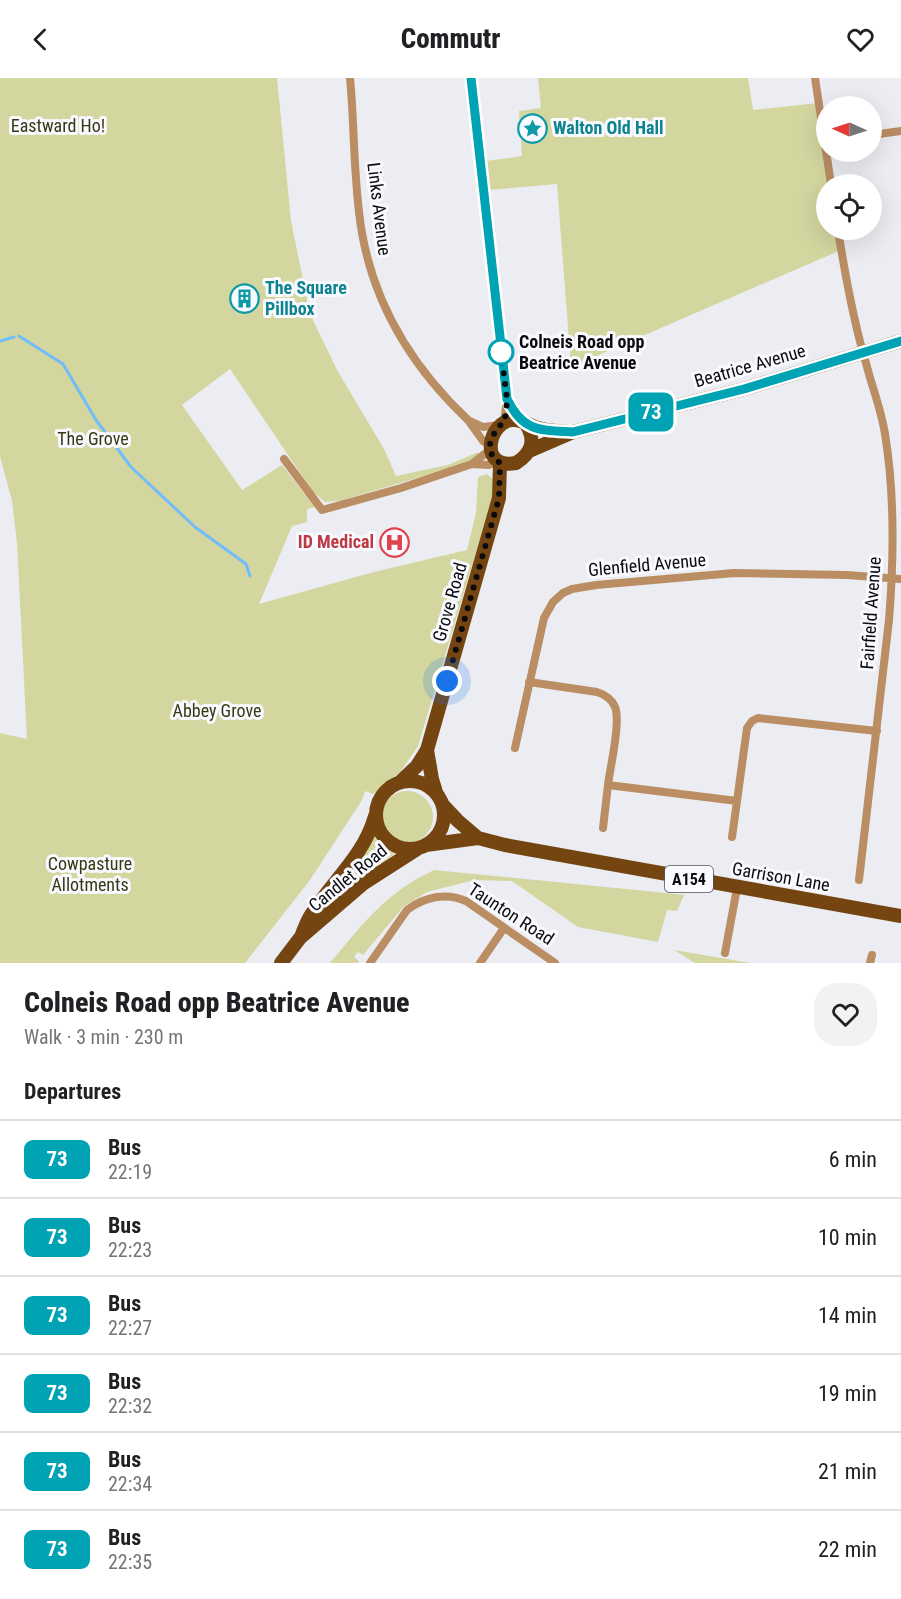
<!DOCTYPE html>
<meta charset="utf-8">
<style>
:root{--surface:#fff;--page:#f2f2f2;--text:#202124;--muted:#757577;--line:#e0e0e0}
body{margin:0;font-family:"Roboto Condensed",sans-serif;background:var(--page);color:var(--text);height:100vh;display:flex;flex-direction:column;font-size:22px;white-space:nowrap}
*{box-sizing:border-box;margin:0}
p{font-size:20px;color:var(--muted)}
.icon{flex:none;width:33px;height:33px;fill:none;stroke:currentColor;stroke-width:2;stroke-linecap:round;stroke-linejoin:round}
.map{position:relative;height:885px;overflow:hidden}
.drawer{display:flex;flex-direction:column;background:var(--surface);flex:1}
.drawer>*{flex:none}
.badge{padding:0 12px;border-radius:9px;font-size:21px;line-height:39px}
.needle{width:39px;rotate:273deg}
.tools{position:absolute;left:816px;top:18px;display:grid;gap:12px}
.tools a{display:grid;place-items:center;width:66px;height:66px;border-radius:50%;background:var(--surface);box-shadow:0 6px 24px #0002;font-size:30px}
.you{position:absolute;width:30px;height:30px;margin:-15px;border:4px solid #fff;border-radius:50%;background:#1a73e8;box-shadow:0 0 0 9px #1a73e833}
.map>.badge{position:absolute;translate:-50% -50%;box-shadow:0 0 0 3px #fff}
h2{padding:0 24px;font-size:22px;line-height:54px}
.round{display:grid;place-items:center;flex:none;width:63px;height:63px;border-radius:24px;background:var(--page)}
.overview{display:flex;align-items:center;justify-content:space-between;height:102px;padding:0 24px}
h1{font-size:28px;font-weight:800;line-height:45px}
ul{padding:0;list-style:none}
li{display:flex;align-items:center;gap:18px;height:78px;padding:0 24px;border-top:2px solid var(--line)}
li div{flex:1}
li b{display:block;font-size:22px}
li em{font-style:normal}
li .badge{min-width:66px;font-weight:700;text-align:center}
header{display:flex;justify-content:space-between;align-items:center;height:78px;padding:0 24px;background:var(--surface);font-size:27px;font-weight:800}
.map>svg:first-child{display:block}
.green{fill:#d3d69f}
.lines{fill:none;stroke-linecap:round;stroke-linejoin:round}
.stream{stroke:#71bdfa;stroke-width:3}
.street{stroke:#ba8d63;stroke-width:8}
.primary{stroke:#744511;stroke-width:14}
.line-casing{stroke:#fff;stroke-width:14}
.line{stroke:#00a3b4;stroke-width:9}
.walk{stroke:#0b0b0d;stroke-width:6;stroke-dasharray:0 10.8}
.stop-dot{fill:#fff;stroke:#00a3b4;stroke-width:3}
.labels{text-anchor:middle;stroke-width:6;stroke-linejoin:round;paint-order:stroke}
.shield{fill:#f9faff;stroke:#525356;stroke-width:1.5}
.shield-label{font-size:16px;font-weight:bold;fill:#0b0b0d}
.park-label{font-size:18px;fill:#383912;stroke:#f9faff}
.culture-label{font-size:18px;font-weight:bold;fill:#0d838f;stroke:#f9faff;text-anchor:start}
.street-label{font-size:18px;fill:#0b0b0d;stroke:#f9faff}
.stop-label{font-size:18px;font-weight:bold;fill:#0b0b0d;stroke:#f9faff;text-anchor:start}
.health-label{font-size:18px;font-weight:bold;fill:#be3a42;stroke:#f9faff;text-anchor:end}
</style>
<header><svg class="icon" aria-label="back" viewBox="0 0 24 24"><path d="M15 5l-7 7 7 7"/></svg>Commutr<svg class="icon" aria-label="heart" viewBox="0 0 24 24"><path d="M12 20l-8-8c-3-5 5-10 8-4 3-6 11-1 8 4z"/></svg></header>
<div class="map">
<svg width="901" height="885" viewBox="0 0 901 885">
<rect width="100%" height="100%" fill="#ebedf2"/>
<path class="green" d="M 0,0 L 277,0 L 291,143 L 310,236 L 337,292 L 384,371 L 396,398 L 448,387 L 478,374 L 478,382 L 339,423 L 325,424 L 313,414 L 230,291 L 182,327 L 242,412 L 282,387 L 315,429 L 307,431 L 307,444 L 292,448 L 259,526 L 374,494 L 467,472 L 476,435 L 478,399 L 487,396 L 495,403 L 494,414 L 418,668 L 401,693 L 373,716 L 365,713 L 362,722 L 310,802 L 245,885 L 0,885 L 0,655 L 27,661 L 17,465 L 12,423 L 0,378 Z
M 538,0 L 748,0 L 753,32 L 818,25 L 831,106 L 826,106 L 826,152 L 838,152 L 841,172 L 571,289 L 557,106 L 489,112 L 486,83 L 522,78 L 519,33 L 541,30 Z
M381 739a26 26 0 1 1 52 0a26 26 0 1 1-52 0Z
M 373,756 L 379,766 L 393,774 L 393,777 L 355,805 L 315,841 Z
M 434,792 L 656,814 L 684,817 L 677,833 L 667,832 L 658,864 L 578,849 L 512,803 L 474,802 L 427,814 L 404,828 L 363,877 L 358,874 L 354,879 L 359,883 L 357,885 L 330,885 C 364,845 385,815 434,792 Z
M 674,872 L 750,885 L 695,885 Z"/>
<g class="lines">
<path class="stream" d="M 19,258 L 63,286 L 96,342 L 131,389 L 195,449 L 246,486 L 250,498
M 0,263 L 14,259"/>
<path class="street" d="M 350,0 C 355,51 353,104 362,155 C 375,229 414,291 468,342
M 471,0 L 507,321 L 504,344
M 815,0 L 831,106
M 872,57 L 901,53
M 838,152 C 845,196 853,242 866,285 C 872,309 881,331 885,356 C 895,417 894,480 889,542 L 859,802
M 490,367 L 483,363 L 468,342 L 483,349 L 500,347
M 491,371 L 472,386 L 489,387 L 497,383
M 284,381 L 322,432 L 401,410 L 472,386
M 529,604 L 597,614 C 606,617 612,621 615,629 C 621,644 610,690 608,707
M 515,670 L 544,540 L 553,524 L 563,515 L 572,511 L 596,507 L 734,495 L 847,497 L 901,501
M 603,750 L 608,707 L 737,723 L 747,650 L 752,643 L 758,640 L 877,653
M 732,759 L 737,723
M 725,875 L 737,810
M 370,885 L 407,832 C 424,819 446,814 466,823 L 555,885
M 480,885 L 504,850
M 870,885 L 872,877"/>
<path class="primary" d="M 526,346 C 536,362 532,375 516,385 C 477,392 489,342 513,342 C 521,341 528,347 535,349 C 546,353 557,353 568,354
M 529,373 L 573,354 L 744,311 L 901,263
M 427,672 L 432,701 L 436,714
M376 737a34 34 0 1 1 68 0a34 34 0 1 1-68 0Z
M 400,704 L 417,688 L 427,672 L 499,420 L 500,385
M 443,727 L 458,743 L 478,760 L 505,767 L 901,838
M 426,767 L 478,760
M 301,859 C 304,851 307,843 311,837 C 332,803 364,778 375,738
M 281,885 L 300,860 L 364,805 L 417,771"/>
</g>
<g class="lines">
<defs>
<path id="line" d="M 471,0 L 507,321 C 523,354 540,352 573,354 L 744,311 L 901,263"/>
</defs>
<use href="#line" class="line-casing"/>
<use href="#line" class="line"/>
<path class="walk" d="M 447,603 L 499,420 L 500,385 L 492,378 L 490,366 L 496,351 L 504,344 L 506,335 L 507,321 L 501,274"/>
</g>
<defs>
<symbol id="sight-ring" viewBox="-11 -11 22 22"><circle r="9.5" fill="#f9faff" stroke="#0f9aa8" stroke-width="1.5"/><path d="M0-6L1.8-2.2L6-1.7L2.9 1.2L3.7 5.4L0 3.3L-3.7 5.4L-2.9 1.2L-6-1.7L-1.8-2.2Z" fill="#0f9aa8"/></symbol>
<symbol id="building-ring" viewBox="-11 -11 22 22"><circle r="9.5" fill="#f9faff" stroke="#0f9aa8" stroke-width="1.5"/><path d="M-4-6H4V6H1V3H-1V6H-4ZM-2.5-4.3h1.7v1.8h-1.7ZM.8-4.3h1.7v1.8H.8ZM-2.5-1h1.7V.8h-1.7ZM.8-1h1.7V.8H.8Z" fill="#0f9aa8"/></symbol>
<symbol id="hospital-ring" viewBox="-11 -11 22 22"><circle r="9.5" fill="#f9faff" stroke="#e0444e" stroke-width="1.5"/><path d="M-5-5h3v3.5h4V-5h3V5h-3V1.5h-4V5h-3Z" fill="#e0444e"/></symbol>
</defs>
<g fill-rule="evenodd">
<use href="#sight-ring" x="516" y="34" width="33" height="33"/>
<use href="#building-ring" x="228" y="204" width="33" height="33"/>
<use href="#hospital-ring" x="378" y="448" width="33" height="33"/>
</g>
<circle class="stop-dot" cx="501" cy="274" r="12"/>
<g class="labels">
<rect class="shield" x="665" y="788" width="48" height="26" rx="4.5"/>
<g class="shield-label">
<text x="689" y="807">A154</text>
</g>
<g class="park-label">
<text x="58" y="54">Eastward Ho!</text>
<text x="93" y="367">The Grove</text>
<text x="217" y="639">Abbey Grove</text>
<text x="90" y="792">Cowpasture<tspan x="90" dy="21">Allotments</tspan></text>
</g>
<g class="culture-label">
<text x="553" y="56">Walton Old Hall</text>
<text x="265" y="216">The Square<tspan x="265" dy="21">Pillbox</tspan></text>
</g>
<g class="street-label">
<text transform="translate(379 131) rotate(83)" y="6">Links Avenue</text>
<text transform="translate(750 288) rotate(-16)" y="6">Beatrice Avenue</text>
<text transform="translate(647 487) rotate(-5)" y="6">Glenfield Avenue</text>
<text transform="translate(450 524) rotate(-74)" y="6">Grove Road</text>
<text transform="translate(871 535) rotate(-86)" y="6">Fairfield Avenue</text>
<text transform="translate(781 799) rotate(10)" y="6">Garrison Lane</text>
<text transform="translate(348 800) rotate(-39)" y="6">Candlet Road</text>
<text transform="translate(511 836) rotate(33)" y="6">Taunton Road</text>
</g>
<g class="stop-label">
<text x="519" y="270">Colneis Road opp<tspan x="519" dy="21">Beatrice Avenue</tspan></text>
</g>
<g class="health-label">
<text x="374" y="470">ID Medical</text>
</g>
</g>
</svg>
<div class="tools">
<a><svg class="needle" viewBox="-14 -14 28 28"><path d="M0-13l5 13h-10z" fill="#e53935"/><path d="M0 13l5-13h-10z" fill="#757577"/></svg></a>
<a><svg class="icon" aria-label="locate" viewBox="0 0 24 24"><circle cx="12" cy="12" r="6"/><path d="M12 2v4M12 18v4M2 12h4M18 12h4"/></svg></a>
</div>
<div class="you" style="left:447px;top:603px"></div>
<b class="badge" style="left:651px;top:334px;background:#00a3b4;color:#fff">73</b>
</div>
<section class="drawer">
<div class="overview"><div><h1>Colneis Road opp Beatrice Avenue</h1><p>Walk · 3 min · 230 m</p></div><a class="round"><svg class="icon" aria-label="heart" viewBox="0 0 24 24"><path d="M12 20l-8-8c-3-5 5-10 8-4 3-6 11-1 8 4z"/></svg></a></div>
<h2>Departures</h2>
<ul>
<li><span class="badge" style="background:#00a3b4;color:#fff">73</span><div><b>Bus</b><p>22:19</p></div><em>6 min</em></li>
<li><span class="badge" style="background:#00a3b4;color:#fff">73</span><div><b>Bus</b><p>22:23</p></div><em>10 min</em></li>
<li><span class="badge" style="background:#00a3b4;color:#fff">73</span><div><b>Bus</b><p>22:27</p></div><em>14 min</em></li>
<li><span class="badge" style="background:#00a3b4;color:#fff">73</span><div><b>Bus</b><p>22:32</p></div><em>19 min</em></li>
<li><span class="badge" style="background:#00a3b4;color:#fff">73</span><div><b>Bus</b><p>22:34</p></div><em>21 min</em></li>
<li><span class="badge" style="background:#00a3b4;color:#fff">73</span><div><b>Bus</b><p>22:35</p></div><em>22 min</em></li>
</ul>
</section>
